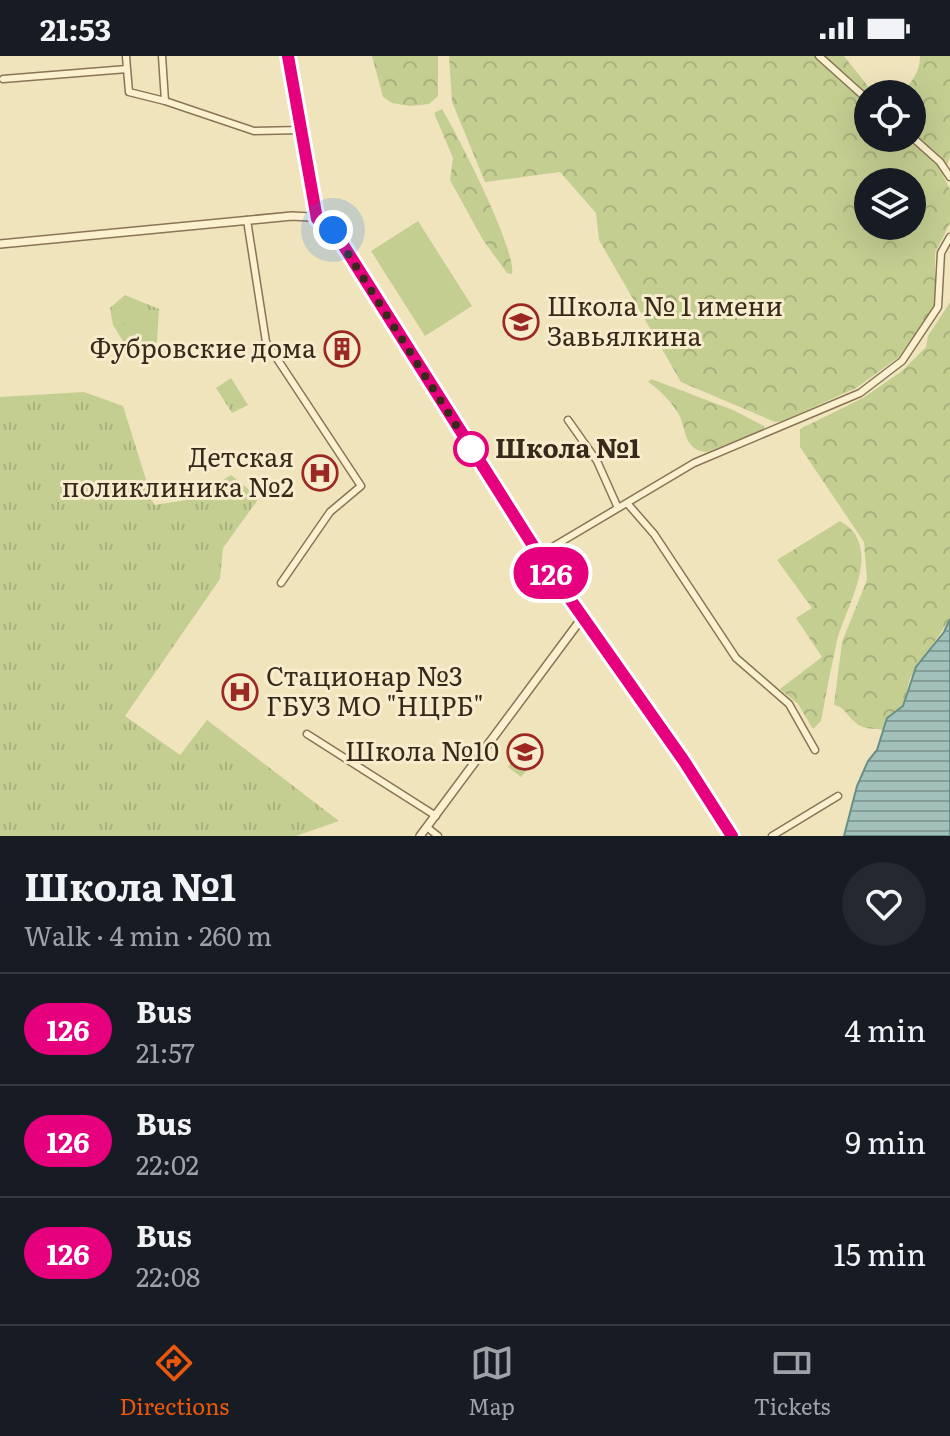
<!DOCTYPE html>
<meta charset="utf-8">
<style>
:root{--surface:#171b24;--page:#242831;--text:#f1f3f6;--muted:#9ea1a6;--line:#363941;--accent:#ea580c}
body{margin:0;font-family:Literata,serif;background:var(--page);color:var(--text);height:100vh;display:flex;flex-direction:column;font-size:30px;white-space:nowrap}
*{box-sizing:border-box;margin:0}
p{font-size:26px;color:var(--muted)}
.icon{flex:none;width:44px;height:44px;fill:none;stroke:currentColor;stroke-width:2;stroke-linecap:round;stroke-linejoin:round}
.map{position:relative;height:780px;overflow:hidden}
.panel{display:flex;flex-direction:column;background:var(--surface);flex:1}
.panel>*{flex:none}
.badge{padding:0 16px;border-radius:26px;font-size:28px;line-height:52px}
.tools{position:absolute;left:854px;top:24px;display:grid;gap:16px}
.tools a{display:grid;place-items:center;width:72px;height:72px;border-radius:50%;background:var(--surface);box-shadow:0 8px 32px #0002;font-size:40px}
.you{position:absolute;width:40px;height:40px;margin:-20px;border:6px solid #fff;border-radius:50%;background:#1a73e8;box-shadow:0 0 0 12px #1a73e833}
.map>.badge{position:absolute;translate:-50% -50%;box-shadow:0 0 0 4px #fff}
.round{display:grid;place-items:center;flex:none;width:84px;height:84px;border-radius:42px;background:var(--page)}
.headline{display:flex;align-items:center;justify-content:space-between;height:136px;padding:0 24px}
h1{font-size:38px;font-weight:700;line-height:60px}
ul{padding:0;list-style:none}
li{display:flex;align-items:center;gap:24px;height:112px;padding:0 24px;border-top:2px solid var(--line)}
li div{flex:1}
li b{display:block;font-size:30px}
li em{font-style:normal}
li .badge{min-width:88px;font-weight:700;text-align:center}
.status{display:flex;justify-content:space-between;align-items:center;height:56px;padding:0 40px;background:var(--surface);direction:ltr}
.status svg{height:22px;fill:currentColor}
.menu{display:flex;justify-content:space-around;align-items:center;height:112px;border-top:2px solid var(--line);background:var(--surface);font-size:22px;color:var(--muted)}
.menu a{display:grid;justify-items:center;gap:4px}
.menu .on{color:var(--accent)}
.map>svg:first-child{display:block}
.forest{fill:url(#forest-crowns);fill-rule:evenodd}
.park{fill:url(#park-tufts)}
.garden{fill:#c4ce91}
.water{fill:url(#water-rules);stroke:#688f88;stroke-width:2}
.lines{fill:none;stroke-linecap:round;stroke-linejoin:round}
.minor-casing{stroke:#897455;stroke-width:9}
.tertiary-casing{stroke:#897455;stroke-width:10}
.minor{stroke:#fbf1d1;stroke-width:6}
.tertiary{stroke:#fbf1d1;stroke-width:7}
.line-casing{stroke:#fff;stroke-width:18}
.line{stroke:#e6007e;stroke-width:12}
.walk{stroke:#372a1b;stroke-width:8;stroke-dasharray:0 14.4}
.stop-dot{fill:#fff;stroke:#e6007e;stroke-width:4}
.labels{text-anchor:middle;stroke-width:6;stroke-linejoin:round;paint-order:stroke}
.poi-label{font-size:26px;fill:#372a1b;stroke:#f7edcd;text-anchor:end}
.stop-label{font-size:26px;font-weight:bold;fill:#372a1b;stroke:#f7edcd;text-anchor:start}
</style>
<div class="status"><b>21:53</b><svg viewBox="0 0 49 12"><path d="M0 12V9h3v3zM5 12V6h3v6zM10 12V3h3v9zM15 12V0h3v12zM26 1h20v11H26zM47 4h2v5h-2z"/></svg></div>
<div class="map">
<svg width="950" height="780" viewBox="0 0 950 780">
<defs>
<pattern id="forest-crowns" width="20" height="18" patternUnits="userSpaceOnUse" patternTransform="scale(2)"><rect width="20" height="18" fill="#c4ce91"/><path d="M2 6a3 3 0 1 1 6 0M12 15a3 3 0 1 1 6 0" fill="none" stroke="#a9b17c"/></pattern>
<pattern id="park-tufts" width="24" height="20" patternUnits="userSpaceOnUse" patternTransform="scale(2)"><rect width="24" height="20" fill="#c4ce91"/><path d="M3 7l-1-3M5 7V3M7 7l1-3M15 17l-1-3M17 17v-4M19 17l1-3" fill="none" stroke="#a9b17c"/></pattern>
<pattern id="water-rules" width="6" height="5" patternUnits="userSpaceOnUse" patternTransform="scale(2)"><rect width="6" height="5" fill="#a1c1ba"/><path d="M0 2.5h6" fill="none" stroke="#849d96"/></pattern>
</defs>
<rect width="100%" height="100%" fill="#f0e4bd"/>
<path class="forest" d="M 372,0 L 438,0 L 438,40 L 429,48 L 410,50 L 392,47 L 383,41 Z
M 449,0 L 844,0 L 874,38 L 868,38 L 868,82 L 912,82 L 912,38 L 897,38 C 911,29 920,17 920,0 L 950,0 L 950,101 L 943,120 L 950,133 L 950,167 L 935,197 L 935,249 L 899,301 L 856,332 L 783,365 L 775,366 L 681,326 L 599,184 L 596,157 L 560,116 L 485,126 L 452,46 ZM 868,126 L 912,126 L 912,170 L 868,170 Z
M 442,53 C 457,78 517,194 512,218 L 507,217 L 483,184 L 450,124 L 453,102 L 434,57 Z
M 950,246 L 950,563 L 910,622 L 903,650 L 887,662 L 884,674 C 875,672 863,674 856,667 C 847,660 846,652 834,649 L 842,586 L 867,524 L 864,486 L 800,391 L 800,373 L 863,342 L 902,315 L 926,291 L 928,280 Z
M 651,323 L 733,354 L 764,370 L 764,373 L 707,396 C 683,394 687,374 679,359 C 674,348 658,332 648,326 Z
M 840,465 C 886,491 845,551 837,585 C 831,612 826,638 821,665 L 813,673 L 798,648 L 780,633 L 822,601 L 796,562 L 812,552 L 777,504 Z"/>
<path class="park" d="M 125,239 L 159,253 L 157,286 L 150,294 L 128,293 L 113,269 L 110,252 Z
M 231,322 L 248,349 L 232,357 L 216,332 Z
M 84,336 L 123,350 L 154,449 L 193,443 L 231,419 L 259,442 L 223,492 L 220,523 L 125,660 L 180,699 L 207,664 L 339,765 L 296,780 L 0,780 L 0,341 Z"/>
<path class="garden" d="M 418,165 L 472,250 L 425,280 L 371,195 Z
M 144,254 L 153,267 L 127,286 L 118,273 Z
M 525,689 L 538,700 L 521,721 L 508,711 Z"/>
<path class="water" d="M 950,563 L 950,780 L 844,780 L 857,730 L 868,705 L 877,694 L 887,662 L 903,650 L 916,611 L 944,576 Z"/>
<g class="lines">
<defs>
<path id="minor" d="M 162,0 L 165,45 L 254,75 L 301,74
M 819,0 L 868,44
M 127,13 L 129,36 L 165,45
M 3,23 L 127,13 L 126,0
M 912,81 L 940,106 L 950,121
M 247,164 L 266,286 L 361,430 L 330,456 L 281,527
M 568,364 L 597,405 L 618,452
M 627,447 L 654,478 L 736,602 L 789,648 L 815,694
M 539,499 L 694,407 L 860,337 L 902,305 L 938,251 L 941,197 L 950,181
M 307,678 L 436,760
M 428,772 L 438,780
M 772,780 L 838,740"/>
<path id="tertiary" d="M 288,0 L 317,163
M 0,188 L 292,160 L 310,161 L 328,169 L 549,513 L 684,705 L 732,780
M 420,780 L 582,562"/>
</defs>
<use href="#minor" class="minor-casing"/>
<use href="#tertiary" class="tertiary-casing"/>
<use href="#minor" class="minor"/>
<use href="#tertiary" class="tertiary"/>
</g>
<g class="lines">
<defs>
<path id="line" d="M 288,0 L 317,163 L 328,169 L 340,184 L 539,499 L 684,705 L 732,780"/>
</defs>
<use href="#line" class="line-casing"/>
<use href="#line" class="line"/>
<path class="walk" d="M 333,174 L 473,396 L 471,393"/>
</g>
<defs>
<symbol id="school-ring" viewBox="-11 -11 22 22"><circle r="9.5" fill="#f7edcd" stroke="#9b2822" stroke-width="1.5"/><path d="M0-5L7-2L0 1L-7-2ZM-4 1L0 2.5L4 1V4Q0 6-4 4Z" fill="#9b2822"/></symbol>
<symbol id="building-ring" viewBox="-11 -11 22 22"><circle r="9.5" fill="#f7edcd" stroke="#9b2822" stroke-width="1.5"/><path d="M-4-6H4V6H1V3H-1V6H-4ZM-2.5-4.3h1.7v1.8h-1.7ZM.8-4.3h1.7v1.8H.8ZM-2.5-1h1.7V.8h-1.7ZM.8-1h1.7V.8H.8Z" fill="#9b2822"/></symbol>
<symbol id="hospital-ring" viewBox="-11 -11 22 22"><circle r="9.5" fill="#f7edcd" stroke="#9b2822" stroke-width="1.5"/><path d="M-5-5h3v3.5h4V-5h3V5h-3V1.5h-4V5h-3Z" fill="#9b2822"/></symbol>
</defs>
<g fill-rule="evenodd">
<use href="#school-ring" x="501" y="246" width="40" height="40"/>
<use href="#building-ring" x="322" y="273" width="40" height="40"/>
<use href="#hospital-ring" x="300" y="397" width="40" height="40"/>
<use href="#hospital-ring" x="220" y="616" width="40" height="40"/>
<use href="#school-ring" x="505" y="676" width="40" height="40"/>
</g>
<circle class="stop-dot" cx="471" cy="393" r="16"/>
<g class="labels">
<g class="poi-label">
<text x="547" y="260" text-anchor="start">Школа № 1 имени<tspan x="547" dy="30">Завьялкина</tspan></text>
<text x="316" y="302">Фубровские дома</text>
<text x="294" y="411">Детская<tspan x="294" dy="30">поликлиника №2</tspan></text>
<text x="266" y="630" text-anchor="start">Стационар №3<tspan x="266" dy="30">ГБУЗ МО "НЦРБ"</tspan></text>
<text x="499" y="705">Школа №10</text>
</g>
<g class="stop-label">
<text x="495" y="402">Школа №1</text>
</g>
</g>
</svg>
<div class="tools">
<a><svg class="icon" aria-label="locate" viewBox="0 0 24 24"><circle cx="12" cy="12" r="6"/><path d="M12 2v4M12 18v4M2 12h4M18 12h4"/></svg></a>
<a><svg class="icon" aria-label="layers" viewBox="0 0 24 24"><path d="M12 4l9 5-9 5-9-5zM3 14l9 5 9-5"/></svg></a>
</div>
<div class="you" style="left:333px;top:174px"></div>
<b class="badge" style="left:551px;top:517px;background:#e6007e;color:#fff">126</b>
</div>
<section class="panel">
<div class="headline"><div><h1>Школа №1</h1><p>Walk · 4 min · 260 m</p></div><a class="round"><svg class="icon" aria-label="heart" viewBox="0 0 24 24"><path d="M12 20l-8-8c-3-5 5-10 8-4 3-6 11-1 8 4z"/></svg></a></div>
<ul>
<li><span class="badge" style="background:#e6007e;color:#fff">126</span><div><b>Bus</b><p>21:57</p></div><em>4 min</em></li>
<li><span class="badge" style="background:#e6007e;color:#fff">126</span><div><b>Bus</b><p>22:02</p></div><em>9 min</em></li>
<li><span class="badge" style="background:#e6007e;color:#fff">126</span><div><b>Bus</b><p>22:08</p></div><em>15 min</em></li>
</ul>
</section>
<nav class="menu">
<a class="on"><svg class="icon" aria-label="directions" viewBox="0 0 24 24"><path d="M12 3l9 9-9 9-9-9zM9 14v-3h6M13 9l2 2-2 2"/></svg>Directions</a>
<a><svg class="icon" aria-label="map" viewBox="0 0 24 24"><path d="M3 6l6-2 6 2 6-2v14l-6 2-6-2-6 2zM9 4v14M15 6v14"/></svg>Map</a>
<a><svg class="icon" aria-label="tickets" viewBox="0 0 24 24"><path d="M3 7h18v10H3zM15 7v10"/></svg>Tickets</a>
</nav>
